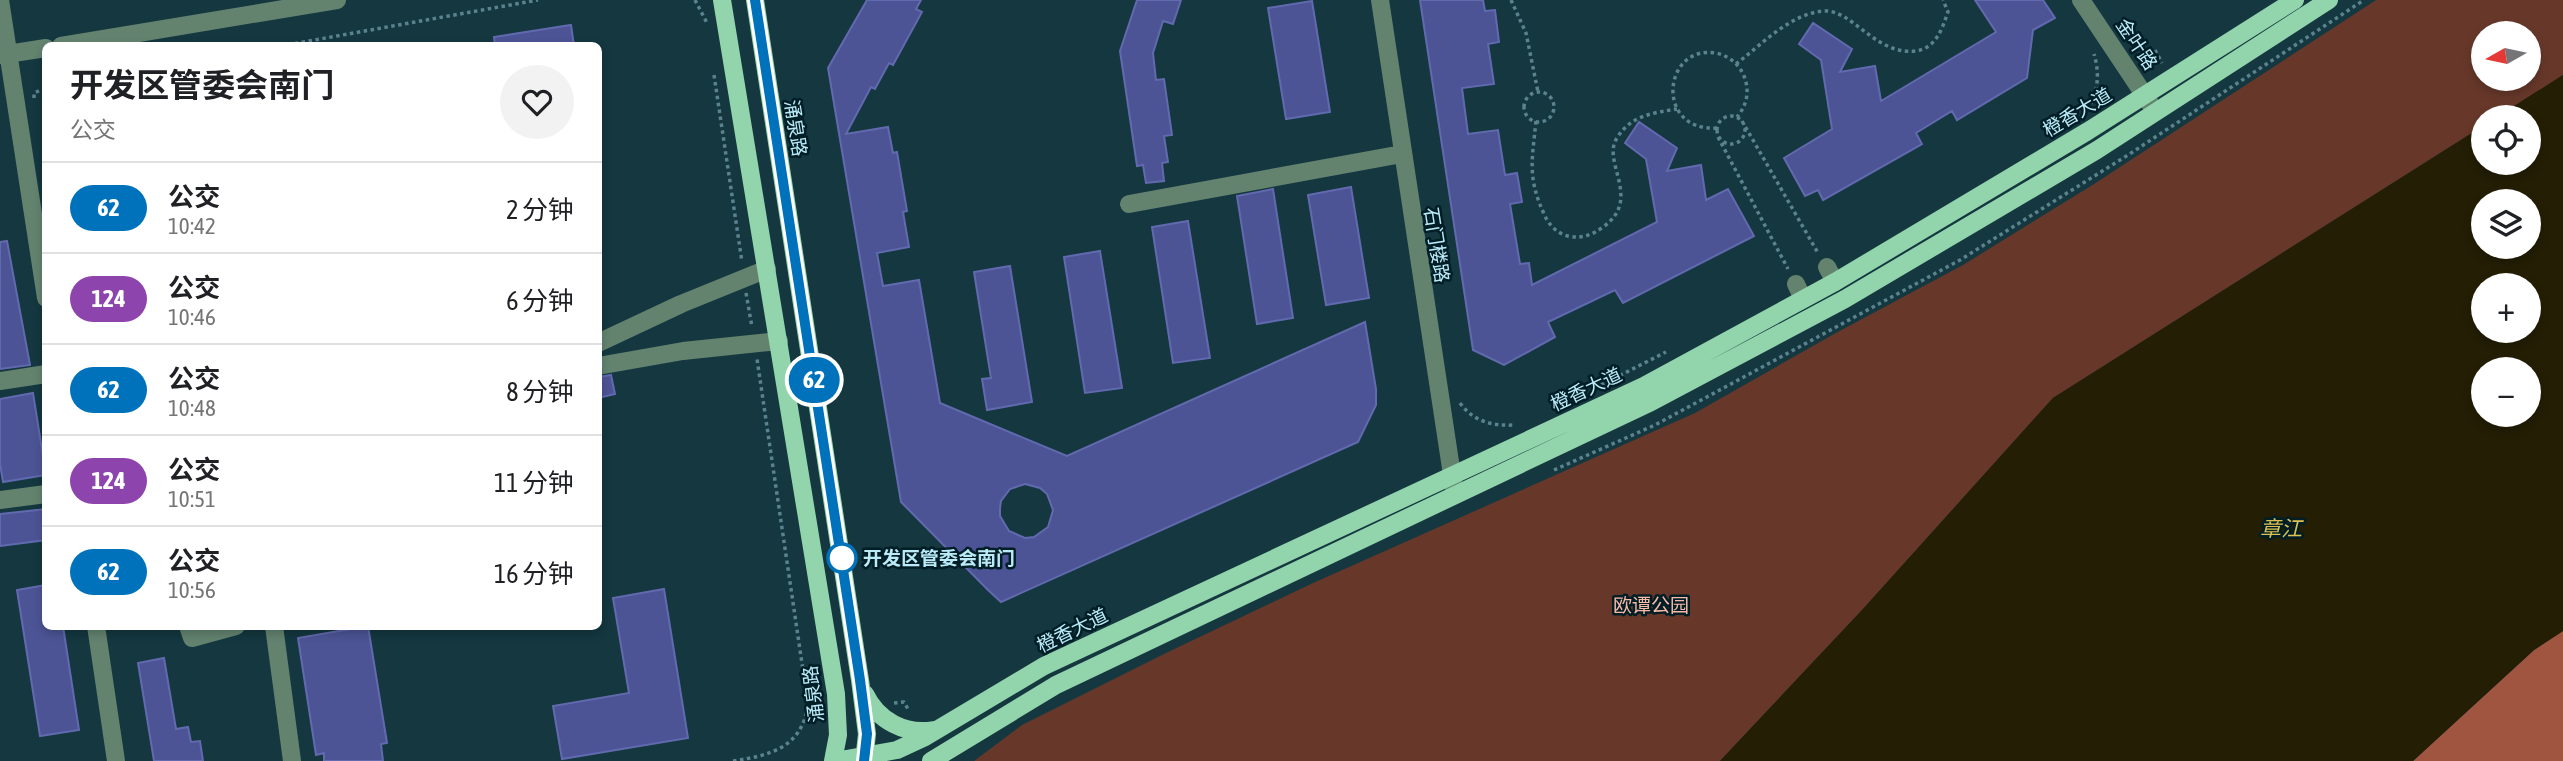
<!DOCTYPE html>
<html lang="zh">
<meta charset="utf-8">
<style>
:root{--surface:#fff;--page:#f2f2f2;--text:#202124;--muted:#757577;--line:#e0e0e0}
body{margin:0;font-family:"Asap Condensed","Noto Sans SC",sans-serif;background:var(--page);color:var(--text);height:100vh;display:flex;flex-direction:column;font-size:26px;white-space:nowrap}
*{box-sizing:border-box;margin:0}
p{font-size:23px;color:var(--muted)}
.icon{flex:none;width:38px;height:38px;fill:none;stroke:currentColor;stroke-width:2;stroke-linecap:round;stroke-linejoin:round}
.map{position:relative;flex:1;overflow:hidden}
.details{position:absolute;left:42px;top:42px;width:560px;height:588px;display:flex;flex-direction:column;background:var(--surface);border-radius:10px;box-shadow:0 4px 10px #0003}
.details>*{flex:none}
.badge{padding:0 14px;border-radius:23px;font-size:24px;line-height:46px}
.needle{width:46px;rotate:261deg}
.fabs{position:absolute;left:2471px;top:21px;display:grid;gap:14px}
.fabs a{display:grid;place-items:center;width:70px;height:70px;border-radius:50%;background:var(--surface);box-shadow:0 4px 10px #0003;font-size:35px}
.map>.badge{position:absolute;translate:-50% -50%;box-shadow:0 0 0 4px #fff}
.round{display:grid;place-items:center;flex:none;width:74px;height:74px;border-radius:37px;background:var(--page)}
.overview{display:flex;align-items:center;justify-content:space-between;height:119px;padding:0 28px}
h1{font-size:33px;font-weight:700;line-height:52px}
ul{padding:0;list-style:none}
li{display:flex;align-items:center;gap:21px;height:91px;padding:0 28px;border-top:2px solid var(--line)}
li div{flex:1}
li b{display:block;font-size:26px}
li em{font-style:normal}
li .badge{min-width:77px;font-weight:700;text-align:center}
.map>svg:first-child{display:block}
.green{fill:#67382a;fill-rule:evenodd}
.forest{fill:#a05540}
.water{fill:#231e04;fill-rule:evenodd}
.building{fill:#4c5495;stroke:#616aae;stroke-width:2;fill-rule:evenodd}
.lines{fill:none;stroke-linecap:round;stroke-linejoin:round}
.path{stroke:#5a838e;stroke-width:3.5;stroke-dasharray:3.5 3.5;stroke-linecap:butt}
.minor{stroke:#63836f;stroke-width:18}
.major{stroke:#92d4ab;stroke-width:18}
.line-casing{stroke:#fff;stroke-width:16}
.line{stroke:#0072bc;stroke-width:10}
.stop-dot{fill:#fff;stroke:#0072bc;stroke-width:3.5}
.labels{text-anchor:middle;stroke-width:5;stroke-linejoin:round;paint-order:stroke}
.street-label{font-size:19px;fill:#bbebf9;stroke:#001e26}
.stop-label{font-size:19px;font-weight:bold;fill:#bbebf9;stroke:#001e26;text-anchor:start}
.park-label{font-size:19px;fill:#fab9a6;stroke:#001e26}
.water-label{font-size:21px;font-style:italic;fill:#dcc251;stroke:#001e26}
</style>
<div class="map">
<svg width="2563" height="761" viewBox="0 0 2563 761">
<rect width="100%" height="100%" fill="#143740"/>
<path class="green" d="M 2376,0 L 2563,0 L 2563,75 L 2497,117 L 2483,117 L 2483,126 L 2053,398 L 1863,609 L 1720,761 L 974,761 L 1022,725 L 1166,653 L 1313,583 L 1695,413 L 1834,334 L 1963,265 L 2094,184 ZM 2483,33 L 2529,33 L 2529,79 L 2483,79 Z"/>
<path class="forest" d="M 2563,631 L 2563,761 L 2413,761 L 2534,650 Z"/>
<path class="water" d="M 2563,75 L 2563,631 L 2534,650 L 2413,761 L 1720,761 L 1863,609 L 2053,398 L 2483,126 L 2483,163 L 2529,163 L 2529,117 L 2497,117 ZM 2483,201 L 2529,201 L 2529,247 L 2483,247 ZM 2483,285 L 2529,285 L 2529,331 L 2483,331 ZM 2483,369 L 2529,369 L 2529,415 L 2483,415 Z"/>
<path class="building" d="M 867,0 L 921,0 L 916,9 L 922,12 L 893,65 L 889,63 L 875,89 L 871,87 L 846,134 L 888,127 L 893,153 L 897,152 L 907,211 L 903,212 L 909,247 L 877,253 L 883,286 L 919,280 L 940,403 L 1067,456 L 1365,322 L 1376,389 L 1376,405 L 1358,442 L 1001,602 L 988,590 L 901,502 L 828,68 ZM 1025,484 L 1040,488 L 1047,494 L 1053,510 L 1048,527 L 1034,537 L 1025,538 L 1009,531 L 1000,516 L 1000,508 L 1001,501 L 1010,489 Z
M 1137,0 L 1181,0 L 1173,24 L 1163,21 L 1153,53 L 1156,80 L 1164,79 L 1172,135 L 1164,136 L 1168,162 L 1162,163 L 1164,181 L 1146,183 L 1143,165 L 1137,166 L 1120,51 Z
M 1420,0 L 1483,0 L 1485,11 L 1495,10 L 1499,42 L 1488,44 L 1494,84 L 1462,88 L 1468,134 L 1498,130 L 1505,175 L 1517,173 L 1522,202 L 1510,204 L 1520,264 L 1529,263 L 1532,285 L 1657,222 L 1646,159 L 1625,143 L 1639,122 L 1677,148 L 1667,171 L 1701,165 L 1706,200 L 1728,189 L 1754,236 L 1623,303 L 1615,290 L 1548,322 L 1555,337 L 1504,365 L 1473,350 Z
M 1975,0 L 2043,0 L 2055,18 L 2033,30 L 2027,78 L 1957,120 L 1952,111 L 1916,133 L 1922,144 L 1823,200 L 1818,190 L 1805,196 L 1784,158 L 1832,129 L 1821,60 L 1799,44 L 1813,23 L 1852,49 L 1840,72 L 1875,66 L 1881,101 L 1996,32 Z
M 1312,1 L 1330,112 L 1286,119 L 1268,8 Z
M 571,25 L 574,46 L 495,46 L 494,37 Z
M 1351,187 L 1369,298 L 1326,305 L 1308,195 Z
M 1273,189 L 1293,318 L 1257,324 L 1237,196 Z
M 1188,221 L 1210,358 L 1173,363 L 1152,227 Z
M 7,241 L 30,365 L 0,369 L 0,242 Z
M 1100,251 L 1122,388 L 1085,393 L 1064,257 Z
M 1010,266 L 1032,402 L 987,410 L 982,379 L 991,378 L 974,272 Z
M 611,375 L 615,394 L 598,398 L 598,377 Z
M 33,393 L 46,475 L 3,482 L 0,464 L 0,399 Z
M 46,509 L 46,540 L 0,546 L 0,514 Z
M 46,585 L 46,626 L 63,626 L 79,730 L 40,736 L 17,590 Z
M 664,589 L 688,738 L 562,759 L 553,706 L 629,693 L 613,598 Z
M 368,626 L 387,743 L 381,744 L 383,761 L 324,761 L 324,753 L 316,755 L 298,638 Z
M 164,658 L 176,729 L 188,727 L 191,742 L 200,741 L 203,761 L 154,761 L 138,663 Z"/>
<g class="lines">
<path class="path" d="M 695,0 L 707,23
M 1511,0 L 1526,33 L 1538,92
M 281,46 L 538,0
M 2155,50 L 2162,63
M 1736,64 C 1761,45 1791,13 1824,11 C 1852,9 1876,56 1916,51 C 1936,48 1942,29 1948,12 L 1943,0
M 714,75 L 742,262
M1524 107a15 15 0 1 1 30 0a15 15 0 1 1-30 0Z
M 34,98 L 34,93 L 46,88
M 2088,110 C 2098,91 2100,74 2094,54
M1717 130a14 14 0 1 1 28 0a14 14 0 1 1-28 0Z
M 1536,121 C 1532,161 1527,178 1545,216 C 1549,225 1558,234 1568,236 C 1582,239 1592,235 1603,227 C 1643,199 1601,162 1617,138 C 1631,115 1653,113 1677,109
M 1742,121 L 1818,253
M 1717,128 C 1654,132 1663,44 1716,53 C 1729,56 1739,64 1744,76 C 1750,91 1747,105 1737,117
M 1718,137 L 1788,269
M 746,293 L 752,327
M 1601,385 L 1666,352
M 1460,403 C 1474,422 1492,426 1515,425
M 1554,470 L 1655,425 L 1960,260 L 2128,155 L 2364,0
M 894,703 L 904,702 L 909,711
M 733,761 C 771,755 802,748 808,704 L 757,359"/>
<path class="minor" d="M 0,0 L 46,298
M 1380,0 L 1454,488
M 2081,0 L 2153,108
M 61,46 L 337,0
M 0,55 L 46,48
M 1129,204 L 1402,154
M 1827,267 L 1835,282
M 1796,284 L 1803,299
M 598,343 L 681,304 L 767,269
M 598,366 L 683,351 L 779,341
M 0,381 L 46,374
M 0,500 L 46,494
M 96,626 L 116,761
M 188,626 L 192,638 L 236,626
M 274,626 L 292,761"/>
<path class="major" d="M 722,0 L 836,694 L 838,735 L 833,761
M 755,0 L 860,680 L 867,734 L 864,761
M 865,694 C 878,721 905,735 934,730
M 835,761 L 897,750 L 925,737 L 1044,666 L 1644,386 L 1835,282 L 2088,131 L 2295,0
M 931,761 L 1056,685 L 1651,402 L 1845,299 L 2097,150 L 2329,0"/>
</g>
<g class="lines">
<defs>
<path id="line" d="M 755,0 L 860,680 L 867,734 L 864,761"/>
</defs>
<use href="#line" class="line-casing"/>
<use href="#line" class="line"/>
</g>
<circle class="stop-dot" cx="842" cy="558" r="14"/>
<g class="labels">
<g class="street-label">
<text transform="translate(2137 44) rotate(56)" y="7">金叶路</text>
<text transform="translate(2077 112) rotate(-31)" y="7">橙香大道</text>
<text transform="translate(796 128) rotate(81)" y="7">涌泉路</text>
<text transform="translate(1437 245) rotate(81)" y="7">石门楼路</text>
<text transform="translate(1586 389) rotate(-25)" y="7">橙香大道</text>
<text transform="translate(1072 630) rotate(-26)" y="7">橙香大道</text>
<text transform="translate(813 694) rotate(-97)" y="7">涌泉路</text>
</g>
<g class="stop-label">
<text x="863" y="565">开发区管委会南门</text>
</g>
<g class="park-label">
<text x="1651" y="612">欧谭公园</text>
</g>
<g class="water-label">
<text x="2281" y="536">章江</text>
</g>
</g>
</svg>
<div class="fabs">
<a><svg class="needle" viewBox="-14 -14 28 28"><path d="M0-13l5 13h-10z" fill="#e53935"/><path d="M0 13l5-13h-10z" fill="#757577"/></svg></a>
<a><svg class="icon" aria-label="locate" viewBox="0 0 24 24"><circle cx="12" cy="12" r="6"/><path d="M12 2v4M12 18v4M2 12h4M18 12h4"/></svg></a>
<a><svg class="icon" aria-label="layers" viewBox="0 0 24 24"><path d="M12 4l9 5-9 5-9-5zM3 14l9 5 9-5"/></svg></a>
<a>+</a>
<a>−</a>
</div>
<b class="badge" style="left:814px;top:380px;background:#0072bc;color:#fff">62</b>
<section class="details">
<div class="overview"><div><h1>开发区管委会南门</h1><p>公交</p></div><a class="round"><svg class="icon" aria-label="heart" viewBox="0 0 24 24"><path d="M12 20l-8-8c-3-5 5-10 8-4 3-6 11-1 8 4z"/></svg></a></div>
<ul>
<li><span class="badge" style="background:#0072bc;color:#fff">62</span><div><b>公交</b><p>10:42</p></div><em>2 分钟</em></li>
<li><span class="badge" style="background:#8e44ad;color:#fff">124</span><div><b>公交</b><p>10:46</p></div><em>6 分钟</em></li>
<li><span class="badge" style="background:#0072bc;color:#fff">62</span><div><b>公交</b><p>10:48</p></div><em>8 分钟</em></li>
<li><span class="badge" style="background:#8e44ad;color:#fff">124</span><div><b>公交</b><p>10:51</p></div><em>11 分钟</em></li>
<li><span class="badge" style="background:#0072bc;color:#fff">62</span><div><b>公交</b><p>10:56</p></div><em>16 分钟</em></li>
</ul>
</section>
</div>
